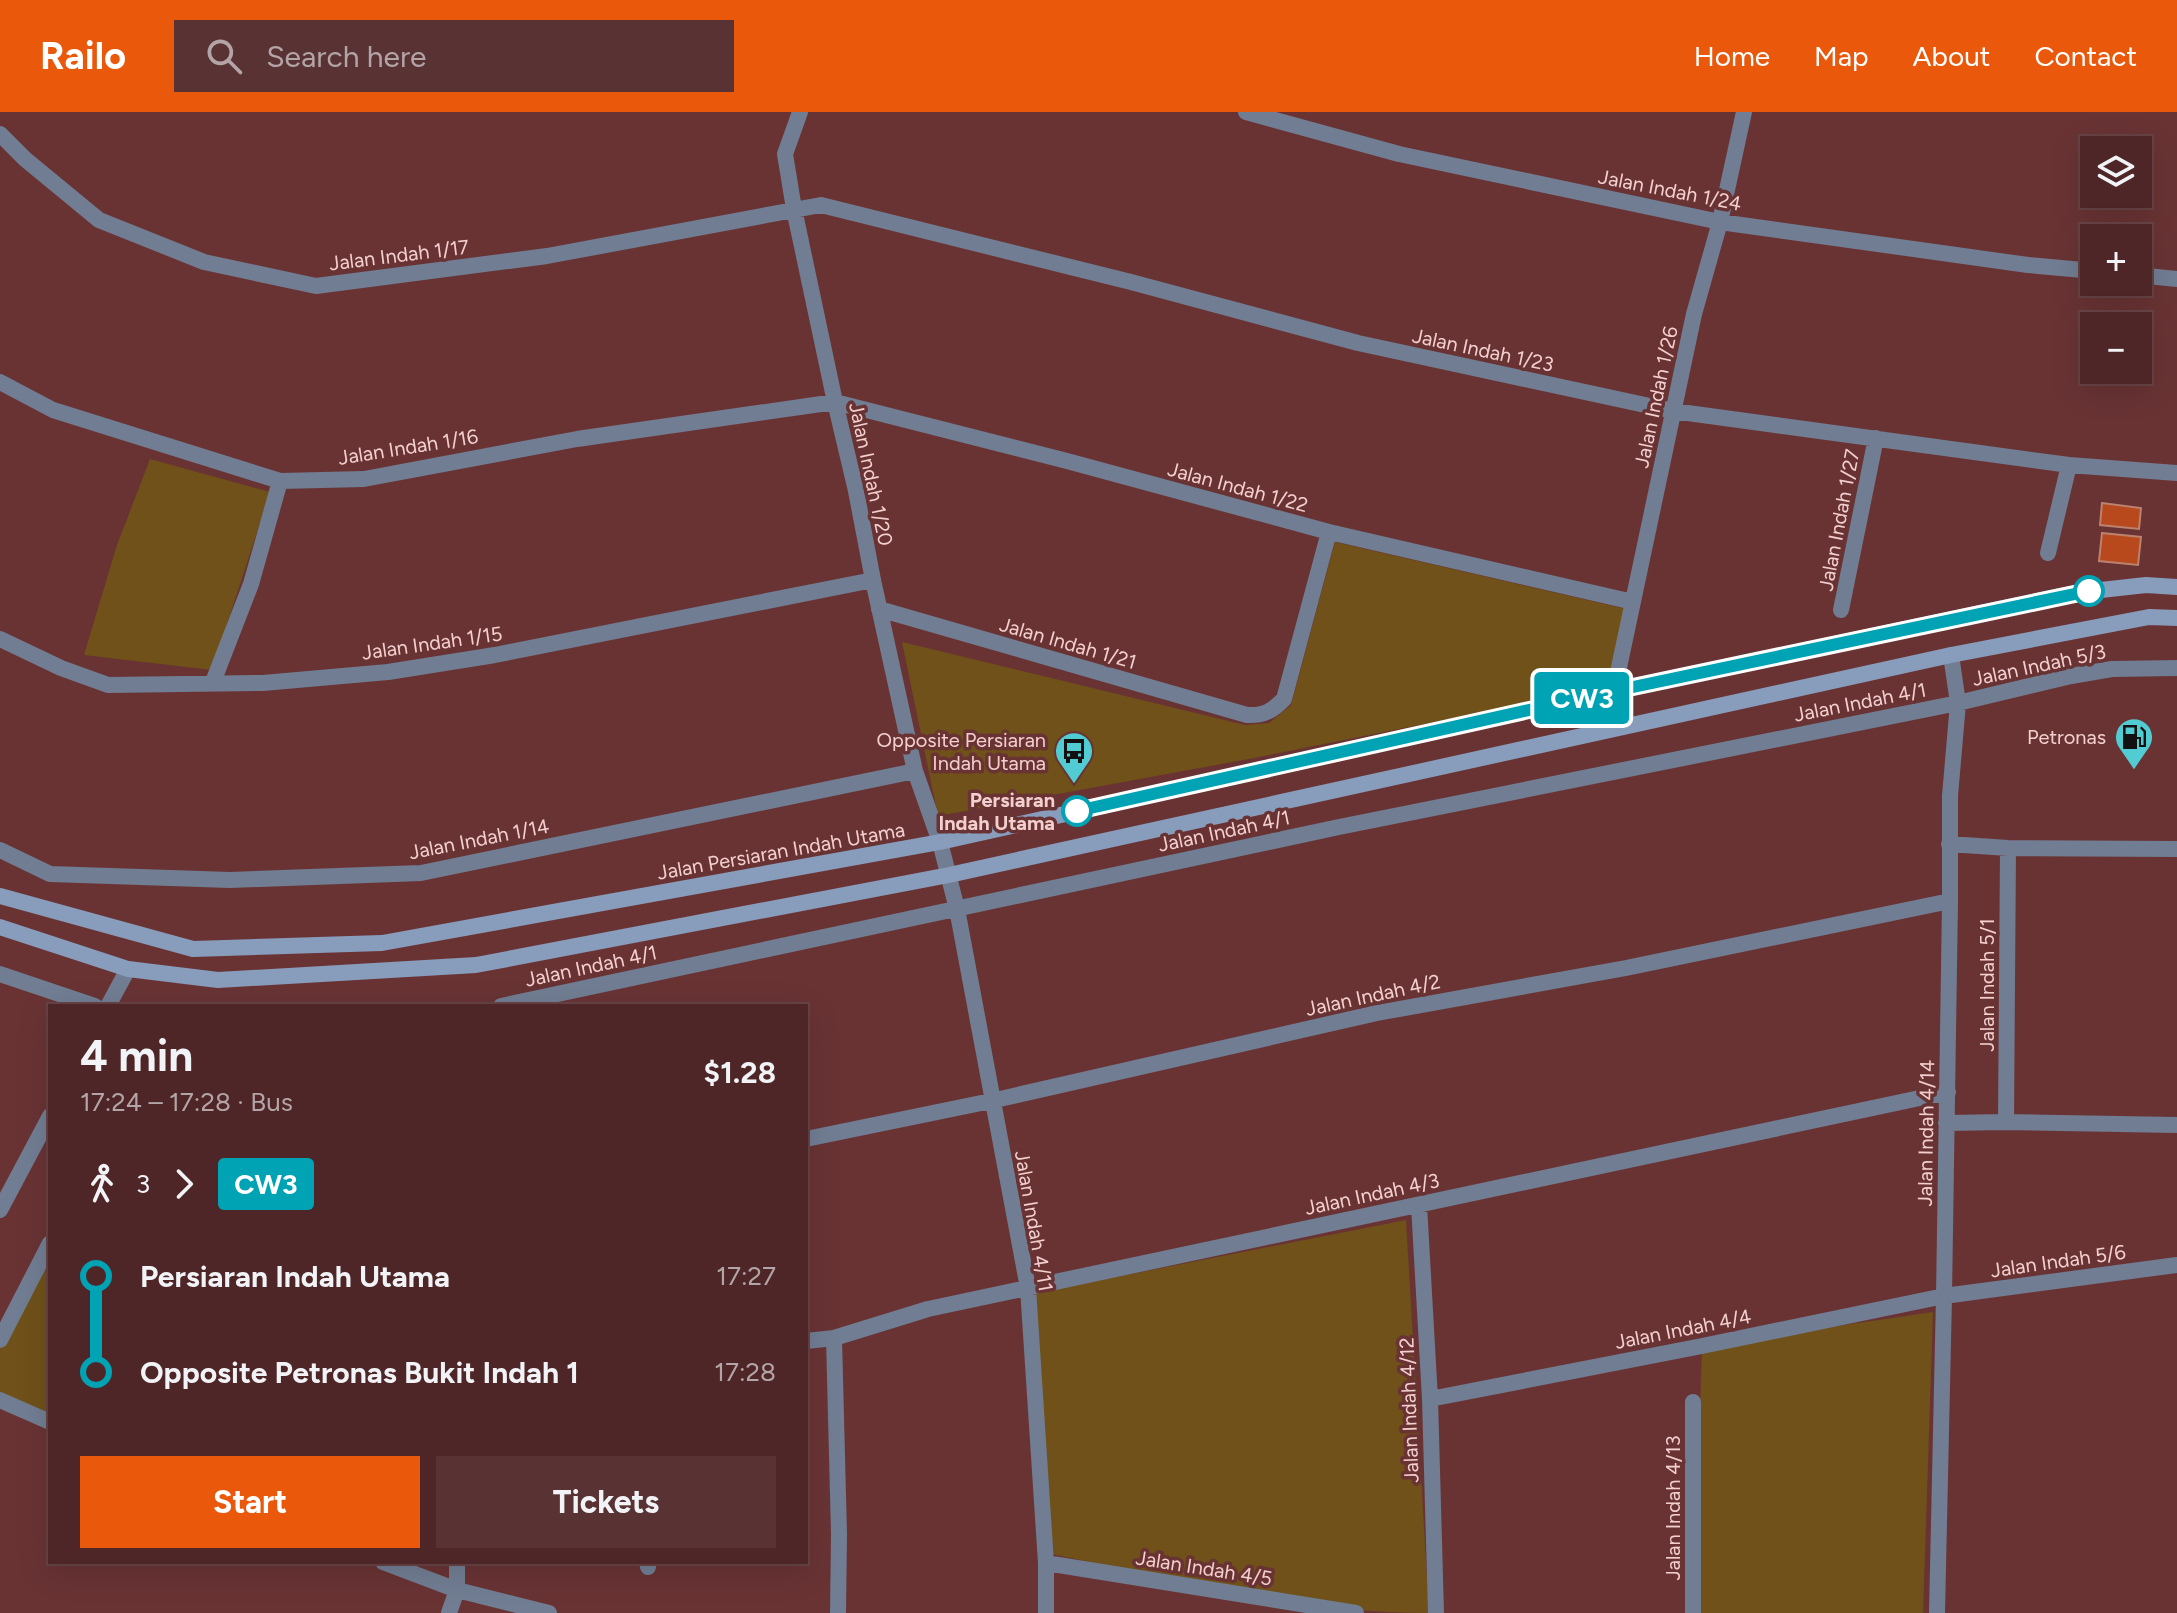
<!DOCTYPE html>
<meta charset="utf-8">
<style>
:root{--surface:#4f2627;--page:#593233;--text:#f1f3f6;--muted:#b3a5a7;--line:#664344;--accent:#ea580c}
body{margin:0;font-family:Figtree,sans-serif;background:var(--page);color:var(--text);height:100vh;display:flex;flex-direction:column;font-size:30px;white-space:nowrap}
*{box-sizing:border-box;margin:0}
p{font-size:26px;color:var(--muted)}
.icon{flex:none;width:44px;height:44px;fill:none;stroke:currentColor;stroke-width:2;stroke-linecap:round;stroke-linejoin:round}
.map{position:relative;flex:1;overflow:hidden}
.side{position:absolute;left:48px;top:892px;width:760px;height:560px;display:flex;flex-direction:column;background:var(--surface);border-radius:0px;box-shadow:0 8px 32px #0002,0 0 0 2px var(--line)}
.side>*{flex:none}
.badge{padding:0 16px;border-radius:6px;font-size:28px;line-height:52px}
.tools{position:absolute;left:2080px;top:24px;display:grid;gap:16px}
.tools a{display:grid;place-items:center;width:72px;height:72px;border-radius:0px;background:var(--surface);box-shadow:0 8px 32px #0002,0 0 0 2px var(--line);font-size:40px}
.map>.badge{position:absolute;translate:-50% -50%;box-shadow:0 0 0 4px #fff}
.legs{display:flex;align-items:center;gap:12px;height:88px;padding:0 32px;font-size:26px}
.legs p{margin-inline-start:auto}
.head{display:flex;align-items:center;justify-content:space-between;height:136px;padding:0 32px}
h1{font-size:44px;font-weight:700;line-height:60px}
.action{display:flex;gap:16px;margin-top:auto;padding:16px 32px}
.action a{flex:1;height:92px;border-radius:0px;background:var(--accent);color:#fff;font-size:32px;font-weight:700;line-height:92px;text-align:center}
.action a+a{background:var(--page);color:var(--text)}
ul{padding:0 32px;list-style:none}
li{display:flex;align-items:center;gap:28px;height:96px;font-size:30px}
li i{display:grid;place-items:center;width:12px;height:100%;margin:0 10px;background:currentColor}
li i::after{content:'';width:20px;height:20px;margin:-10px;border:6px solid;border-radius:50%;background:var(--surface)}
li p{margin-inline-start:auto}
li:first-child i{background:linear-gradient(#0000 50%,currentColor 0)}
li:last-child i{background:linear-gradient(currentColor 50%,#0000 0)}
header{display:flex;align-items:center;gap:48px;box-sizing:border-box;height:112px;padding:0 40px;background:var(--accent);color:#fff}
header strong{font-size:38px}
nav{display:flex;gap:44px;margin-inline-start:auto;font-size:28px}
.search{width:560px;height:72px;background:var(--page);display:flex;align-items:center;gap:20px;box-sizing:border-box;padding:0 28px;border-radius:0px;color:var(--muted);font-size:30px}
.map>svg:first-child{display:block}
.green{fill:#6f5119}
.building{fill:#b7491d;stroke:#bb826e;stroke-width:2}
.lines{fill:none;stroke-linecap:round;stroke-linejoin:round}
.minor{stroke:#717d92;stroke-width:16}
.secondary{stroke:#889cbc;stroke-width:16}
.line-1-casing{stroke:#fff;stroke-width:18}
.line-1{stroke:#00a3b4;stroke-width:12}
.stop-1-dot{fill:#fff;stroke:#00a3b4;stroke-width:4}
.labels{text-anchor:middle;stroke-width:7;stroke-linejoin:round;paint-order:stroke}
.street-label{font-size:20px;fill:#f3d0cf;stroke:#693334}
.poi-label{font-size:20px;fill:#f3d0cf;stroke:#693334;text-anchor:end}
.stop-label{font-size:20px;font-weight:bold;fill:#f3d0cf;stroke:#693334;text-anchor:end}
</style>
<header>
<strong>Railo</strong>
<div class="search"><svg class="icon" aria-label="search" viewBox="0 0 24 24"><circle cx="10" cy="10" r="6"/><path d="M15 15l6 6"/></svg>Search here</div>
<nav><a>Home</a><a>Map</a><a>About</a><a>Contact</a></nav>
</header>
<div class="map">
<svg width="2177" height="1501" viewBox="0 0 2177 1501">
<rect width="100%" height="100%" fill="#693334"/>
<path class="green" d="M 150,347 L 270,380 L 212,558 L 84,543 L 117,433 Z
M 1335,430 L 1626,497 L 1610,575 L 1254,646 L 938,704 L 902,530 L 1245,613 L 1269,611 L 1291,593 Z
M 1406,1108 L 1429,1501 C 1302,1501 1176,1468 1052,1442 L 1035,1181 Z
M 50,1132 L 50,1309 L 0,1287 L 0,1237 Z
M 1933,1200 L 1923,1501 L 1694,1501 L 1702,1234 Z"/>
<path class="building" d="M 2102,391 L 2141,396 L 2139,417 L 2100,413 Z
M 2102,421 L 2141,425 L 2138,453 L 2099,449 Z"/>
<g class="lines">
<path class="minor" d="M 800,0 L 785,42 L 794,97 L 835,290 L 856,379 L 873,468 L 915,659 L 940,730 L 957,797 L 1028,1176 L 1046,1451 L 1046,1501
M 1246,0 L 1399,42 L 1720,110 L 2028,153 L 2094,159
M 0,22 L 25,47 L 99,108 L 204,150 L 316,174 L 547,144 L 821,93 L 1131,170 L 1358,231 L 1673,299 L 2069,353 L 2177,361
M 2138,163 L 2177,167
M 0,270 L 53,298 L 280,369 L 364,367 L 577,327 L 835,290 L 1067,349 L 1329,420 L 1633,490
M 2048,441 L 2069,353
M 879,497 L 1247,603 C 1264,604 1272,599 1284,587 L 1329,420
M 1841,498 L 1876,326
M 0,527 L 61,556 L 108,573 L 263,571 L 388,560 L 495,543 L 873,468
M 213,570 L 251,472 L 280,369
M 1614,579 L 1694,202 L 1720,110 L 1744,0
M 1949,732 L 2008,736 L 2177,737
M 0,738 L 50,762 L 230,768 L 421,761 L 915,659
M 0,862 L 95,894
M 108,894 L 128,857
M 501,894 L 1339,715 L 1958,591 L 2071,564 L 2112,557 L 2177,556
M 2006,1010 L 2008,736
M 1946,1011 L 2006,1010 L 2177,1013
M 806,1027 L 991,989 L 1377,901 L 1626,856 L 1950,789
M 1419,1093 L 1430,1287 L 1436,1501
M 0,1098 L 50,1004
M 834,1226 L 839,1422 L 838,1501
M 0,1228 L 50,1131
M 806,1229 L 834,1226 L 928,1197 L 1948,980
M 1430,1287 L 1702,1234 L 1944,1184 L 2177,1153
M 0,1288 L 50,1310
M 383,1450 L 457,1478 L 549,1501
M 647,1450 L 648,1455
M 1046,1451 L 1356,1501
M 449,1501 L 457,1478 L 457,1450
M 1693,1501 L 1693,1290
M 1937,1501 L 1944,1184 L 1950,789 L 1950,684 L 1958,591 L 1951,543"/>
<path class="secondary" d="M 0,784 L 193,837 L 382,831 L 940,730 L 1614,579 L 2074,481 L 2146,473 L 2177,475
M 0,815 L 128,857 L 218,868 L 476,853 L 949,763 L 1951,543 L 2149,505 L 2177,506"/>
</g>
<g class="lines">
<defs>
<path id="line-1" d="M 1077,699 L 1614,579 L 2089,479"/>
</defs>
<use href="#line-1" class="line-1-casing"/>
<use href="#line-1" class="line-1"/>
</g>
<defs>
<symbol id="fuel-pin" viewBox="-11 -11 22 30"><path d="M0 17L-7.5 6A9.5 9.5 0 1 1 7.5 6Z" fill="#51ccd3" stroke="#693334"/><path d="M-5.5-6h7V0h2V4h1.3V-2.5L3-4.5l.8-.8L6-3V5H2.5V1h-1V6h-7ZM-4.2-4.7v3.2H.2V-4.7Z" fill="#111"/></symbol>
<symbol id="bus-pin" viewBox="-11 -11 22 30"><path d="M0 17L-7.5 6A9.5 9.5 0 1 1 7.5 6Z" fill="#51ccd3" stroke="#693334"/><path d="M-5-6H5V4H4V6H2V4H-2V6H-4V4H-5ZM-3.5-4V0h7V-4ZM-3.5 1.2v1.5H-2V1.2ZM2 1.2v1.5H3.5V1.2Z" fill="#111"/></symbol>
</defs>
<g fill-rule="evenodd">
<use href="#fuel-pin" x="2112" y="603" width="44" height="60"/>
<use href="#bus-pin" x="1052" y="617" width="44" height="60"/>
</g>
<g class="stop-1-dot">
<circle cx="2089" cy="479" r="14"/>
<circle cx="1077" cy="699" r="14"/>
</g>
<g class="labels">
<g class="street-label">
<text transform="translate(1670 78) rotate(11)" y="7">Jalan Indah 1/24</text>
<text transform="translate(399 143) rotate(-7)" y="7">Jalan Indah 1/17</text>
<text transform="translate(1483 238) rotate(12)" y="7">Jalan Indah 1/23</text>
<text transform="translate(1656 285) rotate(-78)" y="7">Jalan Indah 1/26</text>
<text transform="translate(408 335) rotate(-9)" y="7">Jalan Indah 1/16</text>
<text transform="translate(871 362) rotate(78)" y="7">Jalan Indah 1/20</text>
<text transform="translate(1238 375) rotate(15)" y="7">Jalan Indah 1/22</text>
<text transform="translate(1839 408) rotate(-79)" y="7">Jalan Indah 1/27</text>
<text transform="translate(432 531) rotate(-8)" y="7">Jalan Indah 1/15</text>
<text transform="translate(1068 531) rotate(16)" y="7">Jalan Indah 1/21</text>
<text transform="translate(2039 553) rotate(-12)" y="7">Jalan Indah 5/3</text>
<text transform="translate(1860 590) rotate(-11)" y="7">Jalan Indah 4/1</text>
<text transform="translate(1224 719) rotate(-12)" y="7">Jalan Indah 4/1</text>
<text transform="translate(479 727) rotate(-11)" y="7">Jalan Indah 1/14</text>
<text transform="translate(781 739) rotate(-10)" y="7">Jalan Persiaran Indah Utama</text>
<text transform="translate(591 854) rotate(-12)" y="7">Jalan Indah 4/1</text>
<text transform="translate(1987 873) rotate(-90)" y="7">Jalan Indah 5/1</text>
<text transform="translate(1373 883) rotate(-12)" y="7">Jalan Indah 4/2</text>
<text transform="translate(1926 1021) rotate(-89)" y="7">Jalan Indah 4/14</text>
<text transform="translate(1372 1082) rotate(-12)" y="7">Jalan Indah 4/3</text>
<text transform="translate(1034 1109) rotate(80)" y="7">Jalan Indah 4/11</text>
<text transform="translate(2058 1149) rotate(-8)" y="7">Jalan Indah 5/6</text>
<text transform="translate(1683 1217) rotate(-11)" y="7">Jalan Indah 4/4</text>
<text transform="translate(1409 1298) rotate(-92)" y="7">Jalan Indah 4/12</text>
<text transform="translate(1673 1396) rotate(-90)" y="7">Jalan Indah 4/13</text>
<text transform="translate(1204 1456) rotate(9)" y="7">Jalan Indah 4/5</text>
</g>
<g class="poi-label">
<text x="2106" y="632">Petronas</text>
<text x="1046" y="635">Opposite Persiaran<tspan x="1046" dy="23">Indah Utama</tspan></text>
</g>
<g class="stop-label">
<text x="1055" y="695">Persiaran<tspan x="1055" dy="23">Indah Utama</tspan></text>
</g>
</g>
</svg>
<div class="tools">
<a><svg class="icon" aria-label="layers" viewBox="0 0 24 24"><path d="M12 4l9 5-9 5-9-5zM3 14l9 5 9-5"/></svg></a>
<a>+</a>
<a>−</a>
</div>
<b class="badge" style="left:1582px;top:586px;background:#00a3b4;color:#fff">CW3</b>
<section class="side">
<div class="head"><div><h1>4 min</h1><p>17:24 – 17:28 · Bus</p></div><b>$1.28</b></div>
<div class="legs"><svg class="icon" aria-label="walk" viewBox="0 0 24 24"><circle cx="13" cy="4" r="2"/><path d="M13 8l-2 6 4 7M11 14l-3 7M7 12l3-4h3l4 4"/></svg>3<svg class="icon" aria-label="forward" viewBox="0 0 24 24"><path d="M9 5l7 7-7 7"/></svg><b class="badge" style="background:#00a3b4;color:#fff">CW3</b></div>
<ul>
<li><i style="color:#00a3b4"></i><b>Persiaran Indah Utama</b><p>17:27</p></li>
<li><i style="color:#00a3b4"></i><b>Opposite Petronas Bukit Indah 1</b><p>17:28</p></li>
</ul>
<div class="action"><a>Start</a><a>Tickets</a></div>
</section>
</div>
